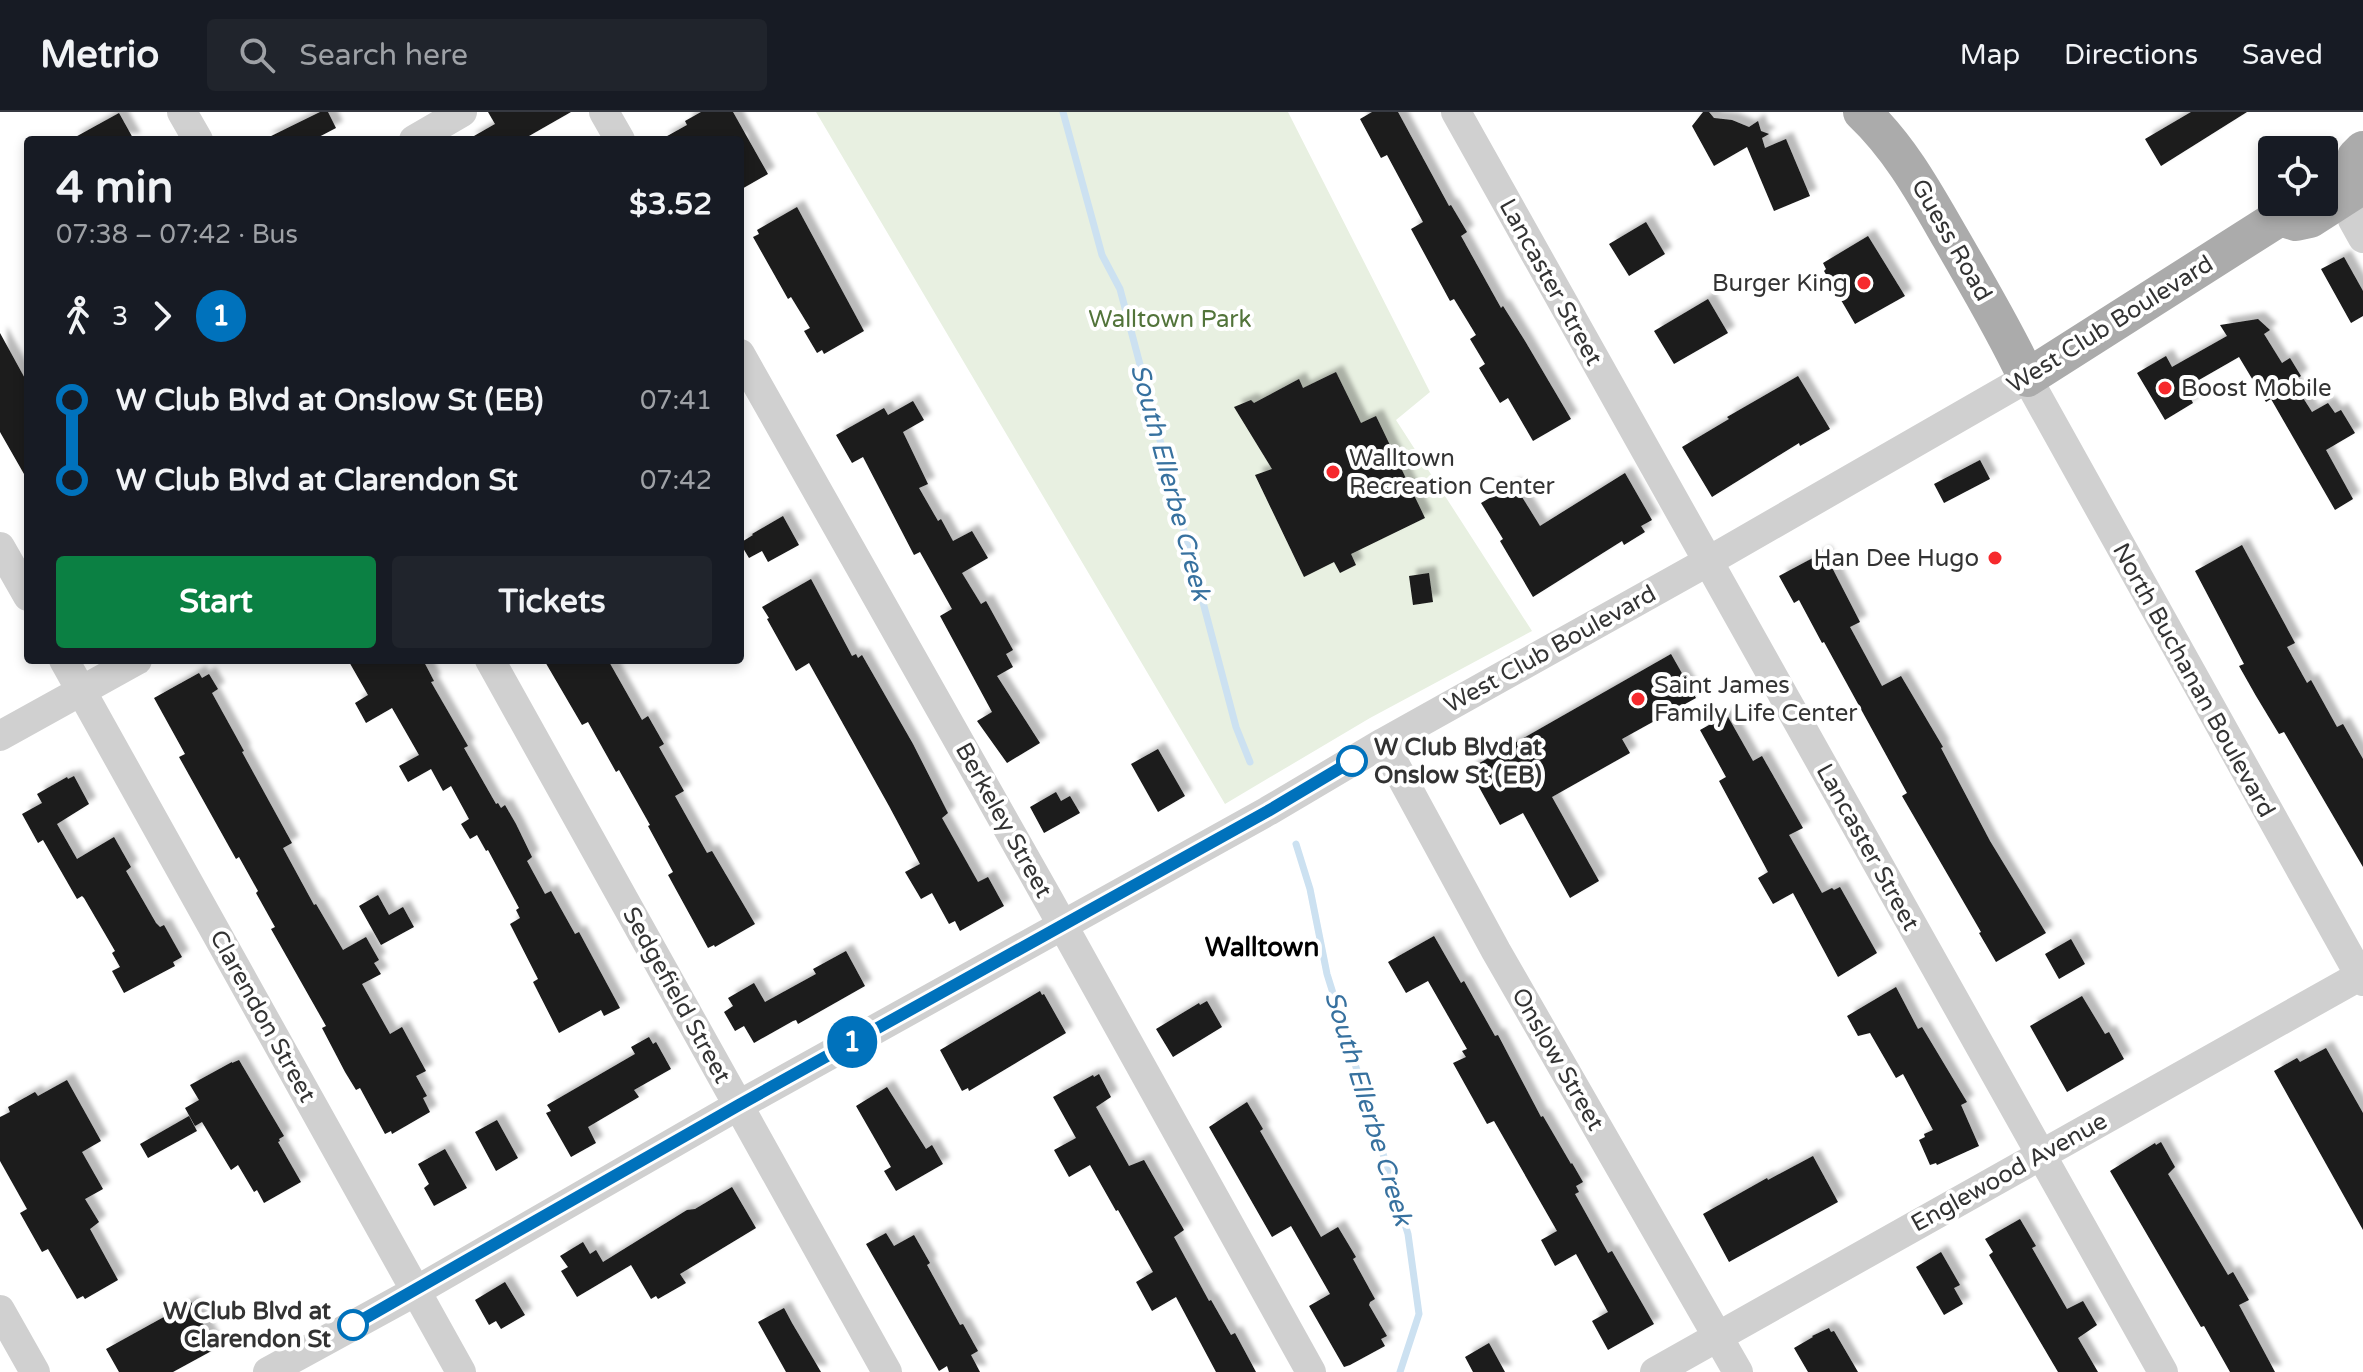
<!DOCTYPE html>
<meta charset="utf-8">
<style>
:root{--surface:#171b24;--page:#20242c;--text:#f1f3f6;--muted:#9ea1a6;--line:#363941;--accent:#0b8043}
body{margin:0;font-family:"Varela Round",sans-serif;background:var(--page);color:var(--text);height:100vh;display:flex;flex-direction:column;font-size:30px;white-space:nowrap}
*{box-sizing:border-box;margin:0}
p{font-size:26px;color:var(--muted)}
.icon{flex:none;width:44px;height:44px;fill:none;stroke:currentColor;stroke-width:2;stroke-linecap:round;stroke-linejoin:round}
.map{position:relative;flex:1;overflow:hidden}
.side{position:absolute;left:24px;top:24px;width:720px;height:528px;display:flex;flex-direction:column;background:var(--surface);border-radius:8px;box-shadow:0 4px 12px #0003}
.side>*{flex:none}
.badge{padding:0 16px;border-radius:26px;font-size:28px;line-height:52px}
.buttons{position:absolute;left:2258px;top:24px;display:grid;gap:16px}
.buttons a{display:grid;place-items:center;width:80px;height:80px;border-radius:8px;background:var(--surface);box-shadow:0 4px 12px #0003;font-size:40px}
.map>.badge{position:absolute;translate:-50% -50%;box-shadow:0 0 0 4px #fff}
.legs{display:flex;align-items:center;gap:12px;height:88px;padding:0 32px;font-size:26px}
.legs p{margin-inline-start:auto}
.summary{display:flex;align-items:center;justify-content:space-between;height:136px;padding:0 32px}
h1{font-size:44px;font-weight:700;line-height:60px}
.primary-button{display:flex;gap:16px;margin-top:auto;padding:16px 32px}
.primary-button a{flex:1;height:92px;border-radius:8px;background:var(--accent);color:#fff;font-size:32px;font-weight:700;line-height:92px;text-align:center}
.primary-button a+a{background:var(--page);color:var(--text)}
ul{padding:0 32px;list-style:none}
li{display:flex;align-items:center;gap:28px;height:80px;font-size:30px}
li i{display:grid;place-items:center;width:12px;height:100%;margin:0 10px;background:currentColor}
li i::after{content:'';width:20px;height:20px;margin:-10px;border:6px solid;border-radius:50%;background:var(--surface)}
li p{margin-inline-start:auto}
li:first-child i{background:linear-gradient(#0000 50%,currentColor 0)}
li:last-child i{background:linear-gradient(currentColor 50%,#0000 0)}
header{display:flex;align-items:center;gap:48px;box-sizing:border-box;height:112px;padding:0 40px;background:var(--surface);border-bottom:2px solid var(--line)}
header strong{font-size:38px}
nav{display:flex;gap:44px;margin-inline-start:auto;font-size:28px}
.search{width:560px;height:72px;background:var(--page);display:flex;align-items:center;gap:20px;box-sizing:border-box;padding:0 28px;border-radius:8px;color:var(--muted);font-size:30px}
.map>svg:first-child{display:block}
.green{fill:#e8f0e1}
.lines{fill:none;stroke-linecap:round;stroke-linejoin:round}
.stream{stroke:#cce1f1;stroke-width:7}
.building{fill:#1a1a1a;filter:url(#shadow)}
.minor{stroke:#d0d0d0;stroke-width:30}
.major{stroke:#ababab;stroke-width:38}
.line-1-casing{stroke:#fff;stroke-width:18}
.line-1{stroke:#0072bc;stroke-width:12}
.poi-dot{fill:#f6292d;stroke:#fff;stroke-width:3}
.stop-1-dot{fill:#fff;stroke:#0072bc;stroke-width:4}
.labels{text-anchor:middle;stroke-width:8;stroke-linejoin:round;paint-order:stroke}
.street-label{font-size:24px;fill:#333;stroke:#fff}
.poi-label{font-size:24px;fill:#333;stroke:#fff;text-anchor:start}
.park-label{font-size:24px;fill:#52743a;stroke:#fff}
.stop-label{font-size:24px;font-weight:bold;fill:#333;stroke:#fff;text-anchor:start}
.water-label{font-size:26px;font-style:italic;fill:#37719f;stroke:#fff}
.neighbourhood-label{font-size:26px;font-weight:bold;fill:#000;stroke:#fff}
</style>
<header>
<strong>Metrio</strong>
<div class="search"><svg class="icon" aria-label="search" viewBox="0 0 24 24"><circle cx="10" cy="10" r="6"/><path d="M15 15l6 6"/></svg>Search here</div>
<nav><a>Map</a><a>Directions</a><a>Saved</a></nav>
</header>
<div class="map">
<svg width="2363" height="1260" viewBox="0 0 2363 1260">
<defs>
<filter id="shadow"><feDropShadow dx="7" dy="-7" stdDeviation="2" flood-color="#0004"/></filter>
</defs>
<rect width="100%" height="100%" fill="#fff"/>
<path class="green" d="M 816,0 L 1288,0 L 1430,280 L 1396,308 L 1532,519 L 1370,606 L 1225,692 Z"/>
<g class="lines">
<path class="stream" d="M 1063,0 L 1102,143 L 1120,177 L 1236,615 L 1250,650
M 1296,732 L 1310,777 L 1327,862 L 1408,1122 L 1419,1202 L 1400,1260"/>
</g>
<path class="building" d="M 320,0 L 328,0 L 336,16 L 313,28 L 263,28 Z
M 488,0 L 571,0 L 522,28 L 467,28 L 495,12 Z
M 701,0 L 733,0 L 768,62 L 740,78 L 740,28 L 660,28 L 687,13 L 685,9 Z
M 1372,0 L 1398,0 L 1449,94 L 1451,93 L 1467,120 L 1461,124 L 1501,196 L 1503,194 L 1525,229 L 1571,307 L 1533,329 L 1508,286 L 1500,291 L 1479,256 L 1485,252 L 1470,227 L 1476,223 L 1454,187 L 1450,189 L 1411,117 L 1423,110 L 1387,43 L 1381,46 L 1360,7 Z
M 1703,0 L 1709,0 L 1714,6 L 1732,8 L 1749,15 L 1758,9 L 1761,19 L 1769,22 L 1762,26 L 1765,36 L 1786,27 L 1810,84 L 1774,99 L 1747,35 L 1714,54 L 1692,14 Z
M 2191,0 L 2247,0 L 2161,54 L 2145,27 Z
M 119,1 L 134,28 L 70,28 Z
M 797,95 L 864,219 L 824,242 L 822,238 L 817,241 L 804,219 L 810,216 L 791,185 L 788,187 L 753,125 L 759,122 L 757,118 Z
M 1646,110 L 1665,142 L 1629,164 L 1609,132 Z
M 1868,124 L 1905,184 L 1855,212 L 1824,159 L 1826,157 L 1823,151 Z
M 2344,145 L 2363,179 L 2363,204 L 2351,211 L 2321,157 Z
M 1708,187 L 1728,221 L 1674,252 L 1654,219 Z
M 2258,207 L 2270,218 L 2264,222 L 2282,251 L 2290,246 L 2301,264 L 2293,270 L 2312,300 L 2328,291 L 2335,301 L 2341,298 L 2355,321 L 2326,338 L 2353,387 L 2335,398 L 2271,287 L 2266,290 L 2239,245 L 2185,276 L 2193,291 L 2165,308 L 2137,261 L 2166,244 L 2172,255 L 2227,224 L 2220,213 Z
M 0,221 L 28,272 L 28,369 L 0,320 Z
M 1336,260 L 1361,311 L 1376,304 L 1425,406 L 1351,442 L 1356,453 L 1340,461 L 1334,450 L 1304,465 L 1255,363 L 1272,357 L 1234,295 L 1251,288 L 1254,291 L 1299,267 L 1303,276 Z
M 1798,264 L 1830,317 L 1800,334 L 1799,331 L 1712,385 L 1682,335 L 1729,307 L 1727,305 Z
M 913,289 L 924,308 L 903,320 L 928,372 L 919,376 L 938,409 L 941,407 L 953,429 L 972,419 L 988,446 L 962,461 L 981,492 L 986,489 L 1013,538 L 1006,542 L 1013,555 L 997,564 L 1040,631 L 1007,651 L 977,609 L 992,600 L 940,504 L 952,497 L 920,440 L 914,443 L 863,345 L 852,351 L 836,323 L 884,296 L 888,303 Z
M 1980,348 L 1990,367 L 1944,391 L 1934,372 Z
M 1625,361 L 1652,408 L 1641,414 L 1645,420 L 1624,433 L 1622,429 L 1533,485 L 1500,429 L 1503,427 L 1481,391 L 1514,372 L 1540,414 Z
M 783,404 L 799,433 L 768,450 L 762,439 L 749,446 L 740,431 L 753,423 L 752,422 Z
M 2242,433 L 2295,531 L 2287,535 L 2307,571 L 2311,568 L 2337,615 L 2343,612 L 2363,647 L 2363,755 L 2284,620 L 2279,622 L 2256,584 L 2239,554 L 2244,552 L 2195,459 Z
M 1824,440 L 1860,510 L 1850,515 L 1882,574 L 1901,564 L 1943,635 L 1941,636 L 1990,729 L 2046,821 L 1996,850 L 1979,821 L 1981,820 L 1902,684 L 1907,681 L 1824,530 L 1822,531 L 1799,488 L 1794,491 L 1779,464 Z
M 1429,461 L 1433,490 L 1413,493 L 1409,464 Z
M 811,467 L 852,544 L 856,542 L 858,546 L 862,543 L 913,632 L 948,701 L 942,706 L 978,770 L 988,765 L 1004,794 L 960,819 L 955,809 L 949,812 L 932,781 L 921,787 L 905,760 L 920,752 L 889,694 L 809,551 L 796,559 L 767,507 L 769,506 L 762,495 Z
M 1671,542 L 1696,586 L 1622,627 L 1630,641 L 1552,685 L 1599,769 L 1570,786 L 1523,701 L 1500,713 L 1469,657 Z
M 348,548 L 423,548 L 434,569 L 431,570 L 468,634 L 464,636 L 496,692 L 498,691 L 501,696 L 505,693 L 516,712 L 532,745 L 527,749 L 545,782 L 551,779 L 575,822 L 579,820 L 620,896 L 604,904 L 601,898 L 559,921 L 533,870 L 538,867 L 510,812 L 520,806 L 516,798 L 519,796 L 488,738 L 486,739 L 477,723 L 470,727 L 461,712 L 469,707 L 451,674 L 443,679 L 431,657 L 408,670 L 399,654 L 419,643 L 392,596 L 366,611 L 355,591 L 368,583 Z
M 544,548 L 608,548 L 642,608 L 648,604 L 664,632 L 659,635 L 684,679 L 675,684 L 707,741 L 712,739 L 755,812 L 715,835 L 714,833 L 708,836 L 668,763 L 673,760 L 648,714 L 650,713 L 619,658 L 616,660 L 588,610 L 582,613 Z
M 199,561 L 202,566 L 209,562 L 218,577 L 212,581 L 244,639 L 242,640 L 292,731 L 283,736 L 314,793 L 316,792 L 343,838 L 366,825 L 379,848 L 374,851 L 381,862 L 362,872 L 390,922 L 402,915 L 426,959 L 416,964 L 427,984 L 423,986 L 430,1000 L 392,1022 L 391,1019 L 385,1022 L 360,976 L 356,978 L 345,960 L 322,916 L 326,914 L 271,817 L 275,815 L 256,781 L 258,779 L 239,745 L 236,747 L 179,645 L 185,642 L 154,586 Z
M 1727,603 L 1753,649 L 1762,644 L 1803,716 L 1789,723 L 1822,781 L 1832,776 L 1834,778 L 1840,775 L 1877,841 L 1838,865 L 1793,781 L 1773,792 L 1758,766 L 1768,760 L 1719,669 L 1726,665 L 1700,618 Z
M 1158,637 L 1185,684 L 1158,700 L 1131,652 Z
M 74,664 L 89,692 L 57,712 L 77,747 L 114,725 L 131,755 L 126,759 L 156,811 L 160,815 L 164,813 L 182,845 L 173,850 L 175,854 L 124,881 L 112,859 L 120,855 L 112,841 L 115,839 L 84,786 L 82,784 L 77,787 L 43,728 L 38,731 L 22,702 L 42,691 L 37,682 L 67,665 L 68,667 Z
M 1056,680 L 1061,689 L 1070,684 L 1080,701 L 1044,721 L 1030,695 Z
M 378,783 L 389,803 L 403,795 L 414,815 L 381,833 L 359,794 Z
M 1434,824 L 1461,871 L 1464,869 L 1495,924 L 1498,923 L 1541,1005 L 1543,1004 L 1571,1052 L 1572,1051 L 1583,1070 L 1576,1074 L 1579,1080 L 1575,1082 L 1608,1141 L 1612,1139 L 1654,1212 L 1608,1238 L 1592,1209 L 1608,1200 L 1576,1142 L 1555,1154 L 1541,1128 L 1557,1119 L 1494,1009 L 1487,1012 L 1453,951 L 1466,945 L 1462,939 L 1467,937 L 1428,869 L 1406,881 L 1388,850 Z
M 2071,827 L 2085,852 L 2059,867 L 2045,842 Z
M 846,839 L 865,874 L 798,912 L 796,908 L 793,909 L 754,931 L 744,914 L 735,919 L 724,900 L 733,894 L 728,886 L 754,871 L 765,890 L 816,862 L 813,857 Z
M 1896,875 L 1918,917 L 1922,915 L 1967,990 L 1961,993 L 1979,1034 L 1937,1053 L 1936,1051 L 1930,1053 L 1919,1028 L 1925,1025 L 1924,1022 L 1933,1018 L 1903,962 L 1896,966 L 1870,921 L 1858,924 L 1847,904 Z
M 1040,879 L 1042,883 L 1044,882 L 1066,921 L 969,979 L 968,976 L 962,979 L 940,938 Z
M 2082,884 L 2105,922 L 2109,920 L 2124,947 L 2067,980 L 2030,914 Z
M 1207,889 L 1222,915 L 1173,945 L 1156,917 L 1199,891 L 1200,893 Z
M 649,925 L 653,932 L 656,930 L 671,957 L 634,978 L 639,985 L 588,1015 L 596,1031 L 571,1045 L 546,1001 L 551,999 L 547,993 L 635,942 L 631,935 Z
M 2326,936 L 2363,1001 L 2363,1118 L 2274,959 L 2297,946 L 2300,950 Z
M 239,948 L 284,1024 L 279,1027 L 280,1029 L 278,1030 L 301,1070 L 264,1091 L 257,1078 L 254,1080 L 238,1053 L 231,1058 L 202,1010 L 195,1014 L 185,996 L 199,988 L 190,973 L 232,950 L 232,951 Z
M 1099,962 L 1111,985 L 1096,995 L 1129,1054 L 1144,1048 L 1184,1118 L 1174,1125 L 1209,1189 L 1211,1188 L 1231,1223 L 1235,1221 L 1256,1260 L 1216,1260 L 1176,1185 L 1152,1199 L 1136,1170 L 1153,1160 L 1118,1098 L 1116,1099 L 1090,1053 L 1069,1065 L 1054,1038 L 1076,1026 L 1053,985 L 1093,963 L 1094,965 Z
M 67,968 L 101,1029 L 82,1040 L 103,1077 L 85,1087 L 99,1110 L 90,1117 L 118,1168 L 85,1187 L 83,1184 L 77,1187 L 48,1137 L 42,1140 L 20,1101 L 27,1097 L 0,1049 L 0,1005 L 10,1000 L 8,995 L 35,980 L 38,984 Z
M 887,975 L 926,1037 L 932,1033 L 943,1052 L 896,1079 L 884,1059 L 891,1055 L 856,994 Z
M 1247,990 L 1263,1017 L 1260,1019 L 1321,1125 L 1338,1115 L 1356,1145 L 1353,1147 L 1375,1187 L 1370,1190 L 1369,1193 L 1387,1224 L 1381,1227 L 1385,1234 L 1350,1253 L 1344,1255 L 1309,1194 L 1330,1182 L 1291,1114 L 1272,1125 L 1209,1015 Z
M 189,1004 L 197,1019 L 148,1046 L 140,1032 Z
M 497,1008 L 518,1046 L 496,1059 L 475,1020 Z
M 2161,1030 L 2175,1055 L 2168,1062 L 2228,1163 L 2233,1160 L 2249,1188 L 2239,1193 L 2275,1260 L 2230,1260 L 2204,1214 L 2201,1215 L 2110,1059 L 2155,1031 L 2156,1033 Z
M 445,1037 L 467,1076 L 434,1094 L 424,1076 L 429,1072 L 418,1052 Z
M 1813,1044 L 1838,1090 L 1729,1150 L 1703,1102 L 1767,1066 L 1768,1068 Z
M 732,1075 L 756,1116 L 680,1162 L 686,1171 L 658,1187 L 656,1184 L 651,1187 L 631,1153 L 577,1185 L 561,1159 L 568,1155 L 560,1144 L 583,1130 L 590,1142 L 596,1138 L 603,1150 L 687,1098 L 695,1097 Z
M 2020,1107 L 2036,1134 L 2032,1136 L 2067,1197 L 2083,1189 L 2097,1213 L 2078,1226 L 2098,1260 L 2058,1260 L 1989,1143 L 1993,1140 L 1985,1127 Z
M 886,1121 L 894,1134 L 914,1123 L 930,1151 L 927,1153 L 960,1213 L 963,1212 L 978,1239 L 971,1243 L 980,1260 L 949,1260 L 947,1254 L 939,1259 L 866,1132 Z
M 1941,1140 L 1960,1173 L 1954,1176 L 1963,1192 L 1944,1203 L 1916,1155 Z
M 505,1170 L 525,1203 L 501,1217 L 496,1209 L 489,1213 L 475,1188 Z
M 191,1190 L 217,1236 L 173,1260 L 119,1260 L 106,1237 Z
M 784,1196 L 792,1211 L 821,1260 L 786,1260 L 758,1210 Z
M 1829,1216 L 1831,1220 L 1834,1219 L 1858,1260 L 1808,1260 L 1794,1236 L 1813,1225 L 1812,1224 Z
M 1489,1231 L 1505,1260 L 1473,1260 L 1465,1245 Z"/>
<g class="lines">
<path class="minor" d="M 182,0 L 198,28
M 604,0 L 620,28
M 1456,0 L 2163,1260
M 414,28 L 462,0
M 2347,83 L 2353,108 L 2363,126
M 740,242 L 1048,787 L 1311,1260
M 0,435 L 28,484
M 64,548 L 461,1260
M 490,548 L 887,1260
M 0,624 L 137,548
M 1383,631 L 1496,839 L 1738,1260
M 0,1198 L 35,1260
M 268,1260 L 416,1179 L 739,993 L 1268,699 L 1383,631 L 1707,450 L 2027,266 L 2363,869
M 1655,1260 L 2363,862"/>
<path class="major" d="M 1862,0 C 1900,36 1924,80 1950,125 C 1977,172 2004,217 2027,266 L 2280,105 L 2283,90
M 2347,83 L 2356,45 L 2363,38
M 2280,105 L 2296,110 L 2310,107 L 2363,73"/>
</g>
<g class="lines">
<defs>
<path id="line-1" d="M 353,1213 L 739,993 L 1268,699 L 1352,649"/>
</defs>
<use href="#line-1" class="line-1-casing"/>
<use href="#line-1" class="line-1"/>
</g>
<g class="poi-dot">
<circle cx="1864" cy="171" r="8"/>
<circle cx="2165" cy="276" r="8"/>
<circle cx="1333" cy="360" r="8"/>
<circle cx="1995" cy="446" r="8"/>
<circle cx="1638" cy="587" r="8"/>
</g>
<g class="stop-1-dot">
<circle cx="1352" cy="649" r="14"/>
<circle cx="353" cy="1213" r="14"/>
</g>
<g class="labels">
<g class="street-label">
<text transform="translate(1952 128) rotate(60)" y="8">Guess Road</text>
<text transform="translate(1551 170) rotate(61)" y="8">Lancaster Street</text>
<text transform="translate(2110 212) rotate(-32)" y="8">West Club Boulevard</text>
<text transform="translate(1550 537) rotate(-29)" y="8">West Club Boulevard</text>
<text transform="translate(2194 568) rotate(61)" y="8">North Buchanan Boulevard</text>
<text transform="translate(1004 708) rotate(61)" y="8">Berkeley Street</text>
<text transform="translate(1868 735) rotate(61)" y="8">Lancaster Street</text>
<text transform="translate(677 883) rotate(61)" y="8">Sedgefield Street</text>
<text transform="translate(263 904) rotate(61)" y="8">Clarendon Street</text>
<text transform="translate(1558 947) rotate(60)" y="8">Onslow Street</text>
<text transform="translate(2009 1060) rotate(-29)" y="8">Englewood Avenue</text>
</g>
<g class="poi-label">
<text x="1848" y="179" text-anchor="end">Burger King</text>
<text x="2181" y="284">Boost Mobile</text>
<text x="1349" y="354">Walltown<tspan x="1349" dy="28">Recreation Center</tspan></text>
<text x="1979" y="454" text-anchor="end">Han Dee Hugo</text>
<text x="1654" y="581">Saint James<tspan x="1654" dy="28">Family Life Center</tspan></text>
</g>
<g class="park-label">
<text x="1170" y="215">Walltown Park</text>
</g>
<g class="stop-label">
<text x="1374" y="643">W Club Blvd at<tspan x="1374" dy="28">Onslow St (EB)</tspan></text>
<text x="331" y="1207" text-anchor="end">W Club Blvd at<tspan x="331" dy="28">Clarendon St</tspan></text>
</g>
<g class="water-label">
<text transform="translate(1171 370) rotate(75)" y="9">South Ellerbe Creek</text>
<text transform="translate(1369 996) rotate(73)" y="9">South Ellerbe Creek</text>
</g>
<g class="neighbourhood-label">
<text x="1262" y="844">Walltown</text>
</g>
</g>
</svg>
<div class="buttons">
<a><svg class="icon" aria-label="locate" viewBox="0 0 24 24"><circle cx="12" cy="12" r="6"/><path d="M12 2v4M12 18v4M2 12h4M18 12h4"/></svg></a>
</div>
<b class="badge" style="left:852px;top:930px;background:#0072bc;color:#fff">1</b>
<section class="side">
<div class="summary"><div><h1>4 min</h1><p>07:38 – 07:42 · Bus</p></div><b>$3.52</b></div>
<div class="legs"><svg class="icon" aria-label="walk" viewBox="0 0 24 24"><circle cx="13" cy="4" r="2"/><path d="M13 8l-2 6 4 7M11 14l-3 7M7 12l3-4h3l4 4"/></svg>3<svg class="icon" aria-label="forward" viewBox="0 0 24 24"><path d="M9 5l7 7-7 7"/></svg><b class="badge" style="background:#0072bc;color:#fff">1</b></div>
<ul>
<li><i style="color:#0072bc"></i><b>W Club Blvd at Onslow St (EB)</b><p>07:41</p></li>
<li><i style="color:#0072bc"></i><b>W Club Blvd at Clarendon St</b><p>07:42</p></li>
</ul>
<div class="primary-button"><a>Start</a><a>Tickets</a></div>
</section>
</div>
